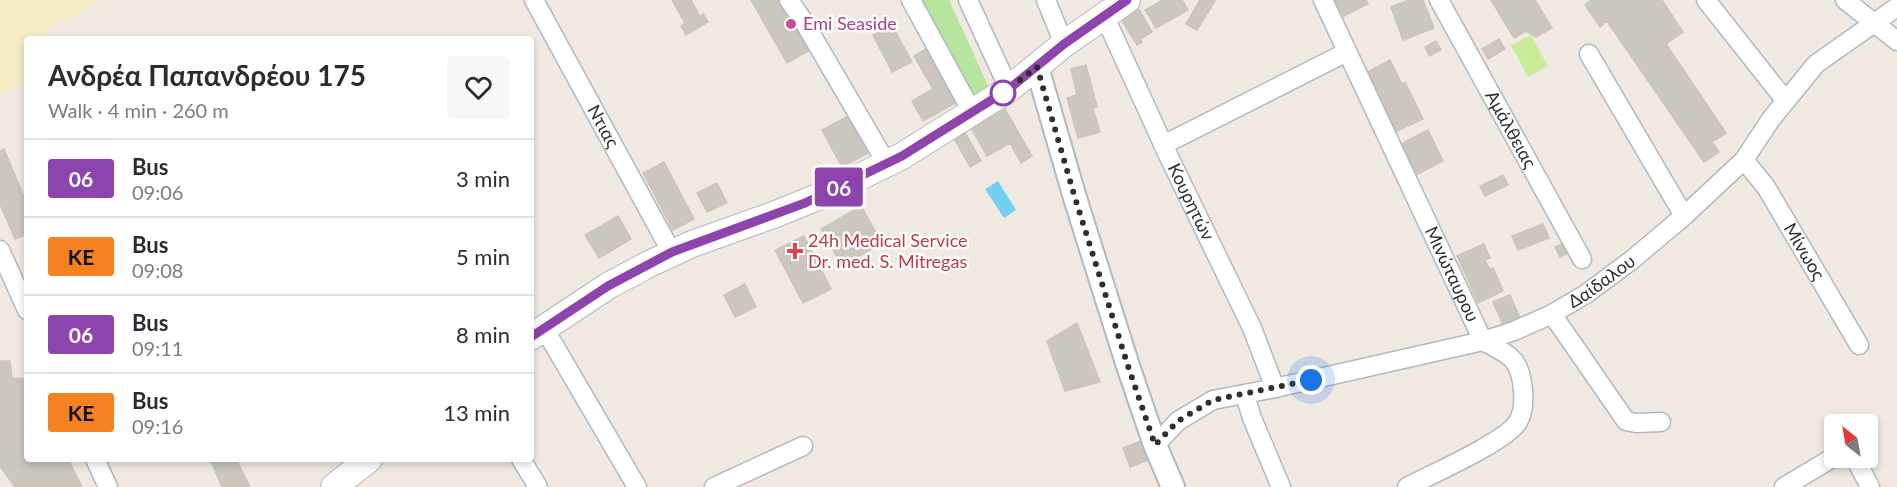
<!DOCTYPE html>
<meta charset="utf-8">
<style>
:root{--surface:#fff;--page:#f7f7f7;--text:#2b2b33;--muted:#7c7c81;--line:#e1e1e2}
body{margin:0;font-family:Lato,sans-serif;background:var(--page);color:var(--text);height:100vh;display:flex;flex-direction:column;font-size:22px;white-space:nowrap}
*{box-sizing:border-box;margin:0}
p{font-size:20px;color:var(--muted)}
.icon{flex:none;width:33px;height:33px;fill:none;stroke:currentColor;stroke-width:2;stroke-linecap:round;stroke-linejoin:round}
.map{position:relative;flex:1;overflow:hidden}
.panel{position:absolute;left:24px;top:36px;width:510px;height:426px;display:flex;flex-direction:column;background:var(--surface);border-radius:6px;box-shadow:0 3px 9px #0003}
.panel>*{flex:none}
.badge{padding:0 12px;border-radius:4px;font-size:21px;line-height:39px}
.needle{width:39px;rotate:329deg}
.buttons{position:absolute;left:1824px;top:414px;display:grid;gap:12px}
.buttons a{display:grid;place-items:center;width:54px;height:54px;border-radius:6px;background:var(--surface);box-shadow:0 3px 9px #0003;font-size:30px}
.you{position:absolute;width:30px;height:30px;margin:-15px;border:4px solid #fff;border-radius:50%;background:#1a73e8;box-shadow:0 0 0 9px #1a73e833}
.map>.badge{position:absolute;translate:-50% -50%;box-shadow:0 0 0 3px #fff}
.round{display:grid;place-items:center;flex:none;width:63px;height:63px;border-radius:6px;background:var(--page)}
.headline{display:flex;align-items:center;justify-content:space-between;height:102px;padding:0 24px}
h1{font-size:28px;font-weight:700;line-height:45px}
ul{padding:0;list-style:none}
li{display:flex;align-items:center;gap:18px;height:78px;padding:0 24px;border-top:2px solid var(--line)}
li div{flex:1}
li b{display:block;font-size:22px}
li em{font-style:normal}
li .badge{min-width:66px;font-weight:700;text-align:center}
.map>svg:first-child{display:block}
.green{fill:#b6e59e}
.sand{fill:#f3ecc5}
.pitch{fill:#c9ec9a}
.water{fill:#75cff0}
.building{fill:#cbc7bf;stroke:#cbc5ba;stroke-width:1.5}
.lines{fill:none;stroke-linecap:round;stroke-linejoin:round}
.minor-casing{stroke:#b4b7c1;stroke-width:21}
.tertiary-casing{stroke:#b4b7c1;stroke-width:26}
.secondary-casing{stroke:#b4b7c1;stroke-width:28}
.minor{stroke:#fff;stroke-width:18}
.tertiary{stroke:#fff;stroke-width:22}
.secondary{stroke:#fff;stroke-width:26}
.line-casing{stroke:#fff;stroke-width:14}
.line{stroke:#8e44ad;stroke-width:9}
.walk{stroke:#2e2e2e;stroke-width:6;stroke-dasharray:0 10.8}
.hotel-dot{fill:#d1479c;stroke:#fff;stroke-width:2}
.stop-dot{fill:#fff;stroke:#8e44ad;stroke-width:3}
.health-dot{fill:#e0444e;stroke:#fff;stroke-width:2}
.labels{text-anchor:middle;stroke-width:5;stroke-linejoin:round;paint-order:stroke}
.hotel-label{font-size:18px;fill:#b23c85;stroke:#fff;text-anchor:start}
.street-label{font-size:18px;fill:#2e2e2e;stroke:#fff}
.health-label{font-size:18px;fill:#be3a42;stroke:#fff;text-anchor:start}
</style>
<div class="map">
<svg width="1897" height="487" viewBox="0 0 1897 487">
<rect width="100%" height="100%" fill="#efe9e1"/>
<path class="green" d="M 918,0 L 949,0 L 991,92 L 973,105 Z"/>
<path class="sand" d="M 0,0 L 103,0 L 44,32 L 47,39 L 27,39 L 27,82 L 0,93 Z"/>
<path class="pitch" d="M 1531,35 L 1548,66 L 1528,77 L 1511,45 Z"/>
<path class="water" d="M 998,181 L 1016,210 L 1004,218 L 985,189 Z"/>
<path class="building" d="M 672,0 L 691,0 L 700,17 L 703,14 L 708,22 L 686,35 L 681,26 L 685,23 Z
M 751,0 L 782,0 L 810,50 L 787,63 Z
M 1163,0 L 1182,0 L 1188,10 L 1156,28 L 1145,10 Z
M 1200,0 L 1215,1 L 1197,30 L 1186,24 Z
M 1333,0 L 1366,0 L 1368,4 L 1342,17 Z
M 1409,0 L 1423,0 L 1434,28 L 1403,40 L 1391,7 Z
M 1491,0 L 1535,0 L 1552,28 L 1536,37 L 1526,31 L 1514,38 Z
M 1591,0 L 1624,0 L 1625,2 L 1604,17 L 1607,21 L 1600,27 L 1585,5 Z
M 1627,0 L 1662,0 L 1683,32 L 1666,44 L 1726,133 L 1712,142 L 1719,152 L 1704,162 L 1604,17 Z
M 1139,9 L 1152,32 L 1140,39 L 1142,42 L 1137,45 L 1121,19 Z
M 892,25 L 912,62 L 892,72 L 873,35 Z
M 1499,39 L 1505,49 L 1488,59 L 1482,49 Z
M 1436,41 L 1441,50 L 1429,56 L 1425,47 Z
M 929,47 L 959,101 L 923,121 L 912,101 L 933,89 L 914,56 Z
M 1390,60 L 1402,84 L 1405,82 L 1423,119 L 1395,132 L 1366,73 Z
M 1086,65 L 1097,107 L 1093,108 L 1100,132 L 1078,138 L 1067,98 L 1077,95 L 1071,69 Z
M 1005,109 L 1032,156 L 1021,163 L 1010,143 L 987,156 L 971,128 Z
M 854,113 L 874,150 L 842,167 L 822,130 Z
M 1428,130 L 1443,161 L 1414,176 L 1399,145 Z
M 965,132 L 981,161 L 970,167 L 954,138 Z
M 4,149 L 27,204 L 27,234 L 15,239 L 0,204 L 0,151 Z
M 664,162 L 694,219 L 673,230 L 643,173 Z
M 1503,175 L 1508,185 L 1485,196 L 1480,186 Z
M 717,183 L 727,203 L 707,212 L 697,193 Z
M 861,206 L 882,243 L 842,266 L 821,229 Z
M 618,216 L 631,239 L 599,258 L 585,235 Z
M 1543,224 L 1549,238 L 1518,250 L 1512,236 Z
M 804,236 L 831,289 L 803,303 L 775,250 Z
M 1565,243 L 1570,252 L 1560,257 L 1555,247 Z
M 1484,244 L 1490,258 L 1485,260 L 1490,270 L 1468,280 L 1457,256 Z
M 1493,268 L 1503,291 L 1478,303 L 1468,280 Z
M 745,284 L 756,307 L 735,317 L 724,295 Z
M 1510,295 L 1521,320 L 1504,327 L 1493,302 Z
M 1077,323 L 1100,382 L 1065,391 L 1047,341 Z
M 0,361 L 10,361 L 12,378 L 27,379 L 27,459 L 68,459 L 82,487 L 15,487 L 0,466 Z
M 1144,440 L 1151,459 L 1130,467 L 1123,448 Z
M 210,459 L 236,459 L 250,487 L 222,487 Z"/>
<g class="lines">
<defs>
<g id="minor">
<path id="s1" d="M 534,0 L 672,253"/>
<path d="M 789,0 L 804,22 L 887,164"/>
<path d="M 911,0 L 972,112"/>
<path d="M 968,0 L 1009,89"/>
<path d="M 1046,0 L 1064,44"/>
<path id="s2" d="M 1323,0 L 1483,341 C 1509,355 1520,357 1523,390 C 1524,401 1523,413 1518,422 C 1505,442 1432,474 1407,487"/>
<path id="s3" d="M 1439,0 L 1582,259"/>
<path d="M 1706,0 L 1785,100"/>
<path d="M 1845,0 L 1897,41"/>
<path id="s4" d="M 1104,15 L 1168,155 L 1252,328 L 1275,388"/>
<path d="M 1589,54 L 1684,216"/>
<path d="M 1163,145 L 1347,52"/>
<path id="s5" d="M 1744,160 L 1766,187 L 1859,345"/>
<path d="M 0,250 L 27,310"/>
<path d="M 1552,314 L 1626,421 L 1636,423 L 1661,422"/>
<path d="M 544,328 L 637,487"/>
<path d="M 1245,395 L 1252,418 L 1281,487"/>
<path id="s6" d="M 1155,445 L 1178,421 L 1213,400 L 1275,388 L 1483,341 L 1514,331 L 1552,314 L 1586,294 L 1633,259 L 1684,216 L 1744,160 L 1771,119 L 1816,64 L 1897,7"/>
<path d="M 1855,458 L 1870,487"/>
<path d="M 95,459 L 108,487"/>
<path d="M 521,459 L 538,487"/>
<path d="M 714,487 L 803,446"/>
<path d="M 1784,487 L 1834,457"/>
</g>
<path id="tertiary" d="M 1037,67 L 1075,198 L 1128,366 L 1155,445 L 1173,487"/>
<path id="secondary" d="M 531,337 L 608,286 L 649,264 L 692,244 L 776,214 L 825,194 L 902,156 L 1009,89 L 1064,44 L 1127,0
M 334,487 L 369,459"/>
</defs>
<use href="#minor" class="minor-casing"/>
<use href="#tertiary" class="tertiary-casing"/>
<use href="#secondary" class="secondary-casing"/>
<use href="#minor" class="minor"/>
<use href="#tertiary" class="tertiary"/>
<use href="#secondary" class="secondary"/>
</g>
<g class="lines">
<defs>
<path id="line" d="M 531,337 L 608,286 L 672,252 L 805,203 L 902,156 L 1009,89 L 1064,44 L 1127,0"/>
</defs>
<use href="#line" class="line-casing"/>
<use href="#line" class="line"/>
<path class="walk" d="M 1003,93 L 1037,67 L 1075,198 L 1128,366 L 1155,445 L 1178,421 L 1213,400 L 1311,380"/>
</g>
<circle class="hotel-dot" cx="791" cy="24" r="6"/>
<circle class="stop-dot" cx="1003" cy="93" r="12"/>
<path class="health-dot" d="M792 242h6v6h6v6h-6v6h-6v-6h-6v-6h6z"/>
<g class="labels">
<g class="hotel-label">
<text x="803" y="30">Emi Seaside</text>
</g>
<g class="street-label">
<text dy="6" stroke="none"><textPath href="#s1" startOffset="144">Ντιας</textPath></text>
<text dy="6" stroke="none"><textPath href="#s3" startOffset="148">Αμάλθειας</textPath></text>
<text dy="6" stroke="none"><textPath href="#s4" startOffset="206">Κουρητών</textPath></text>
<text dy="6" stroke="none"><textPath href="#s5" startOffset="110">Μίνωος</textPath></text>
<text dy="6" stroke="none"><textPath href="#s2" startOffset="303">Μινώταυρου</textPath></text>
<text dy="6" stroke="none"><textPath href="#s6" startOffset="484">Δαίδαλου</textPath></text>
</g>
<g class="health-label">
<text x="808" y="247">24h Medical Service<tspan x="808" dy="21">Dr. med. S. Mitregas</tspan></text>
</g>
</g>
</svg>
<div class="buttons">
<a><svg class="needle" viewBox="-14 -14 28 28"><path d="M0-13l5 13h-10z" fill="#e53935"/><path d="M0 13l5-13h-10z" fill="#7c7c81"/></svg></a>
</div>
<div class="you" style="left:1311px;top:380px"></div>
<b class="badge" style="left:839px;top:187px;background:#8e44ad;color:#fff">06</b>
<section class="panel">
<div class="headline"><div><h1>Ανδρέα Παπανδρέου 175</h1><p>Walk · 4 min · 260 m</p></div><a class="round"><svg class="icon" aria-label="heart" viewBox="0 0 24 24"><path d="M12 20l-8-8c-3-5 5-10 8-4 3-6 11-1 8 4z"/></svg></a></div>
<ul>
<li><span class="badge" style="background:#8e44ad;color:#fff">06</span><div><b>Bus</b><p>09:06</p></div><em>3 min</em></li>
<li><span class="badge" style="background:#f58220;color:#111">KE</span><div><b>Bus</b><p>09:08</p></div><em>5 min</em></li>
<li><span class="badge" style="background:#8e44ad;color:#fff">06</span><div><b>Bus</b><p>09:11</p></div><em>8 min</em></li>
<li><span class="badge" style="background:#f58220;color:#111">KE</span><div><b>Bus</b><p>09:16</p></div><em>13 min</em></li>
</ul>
</section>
</div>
